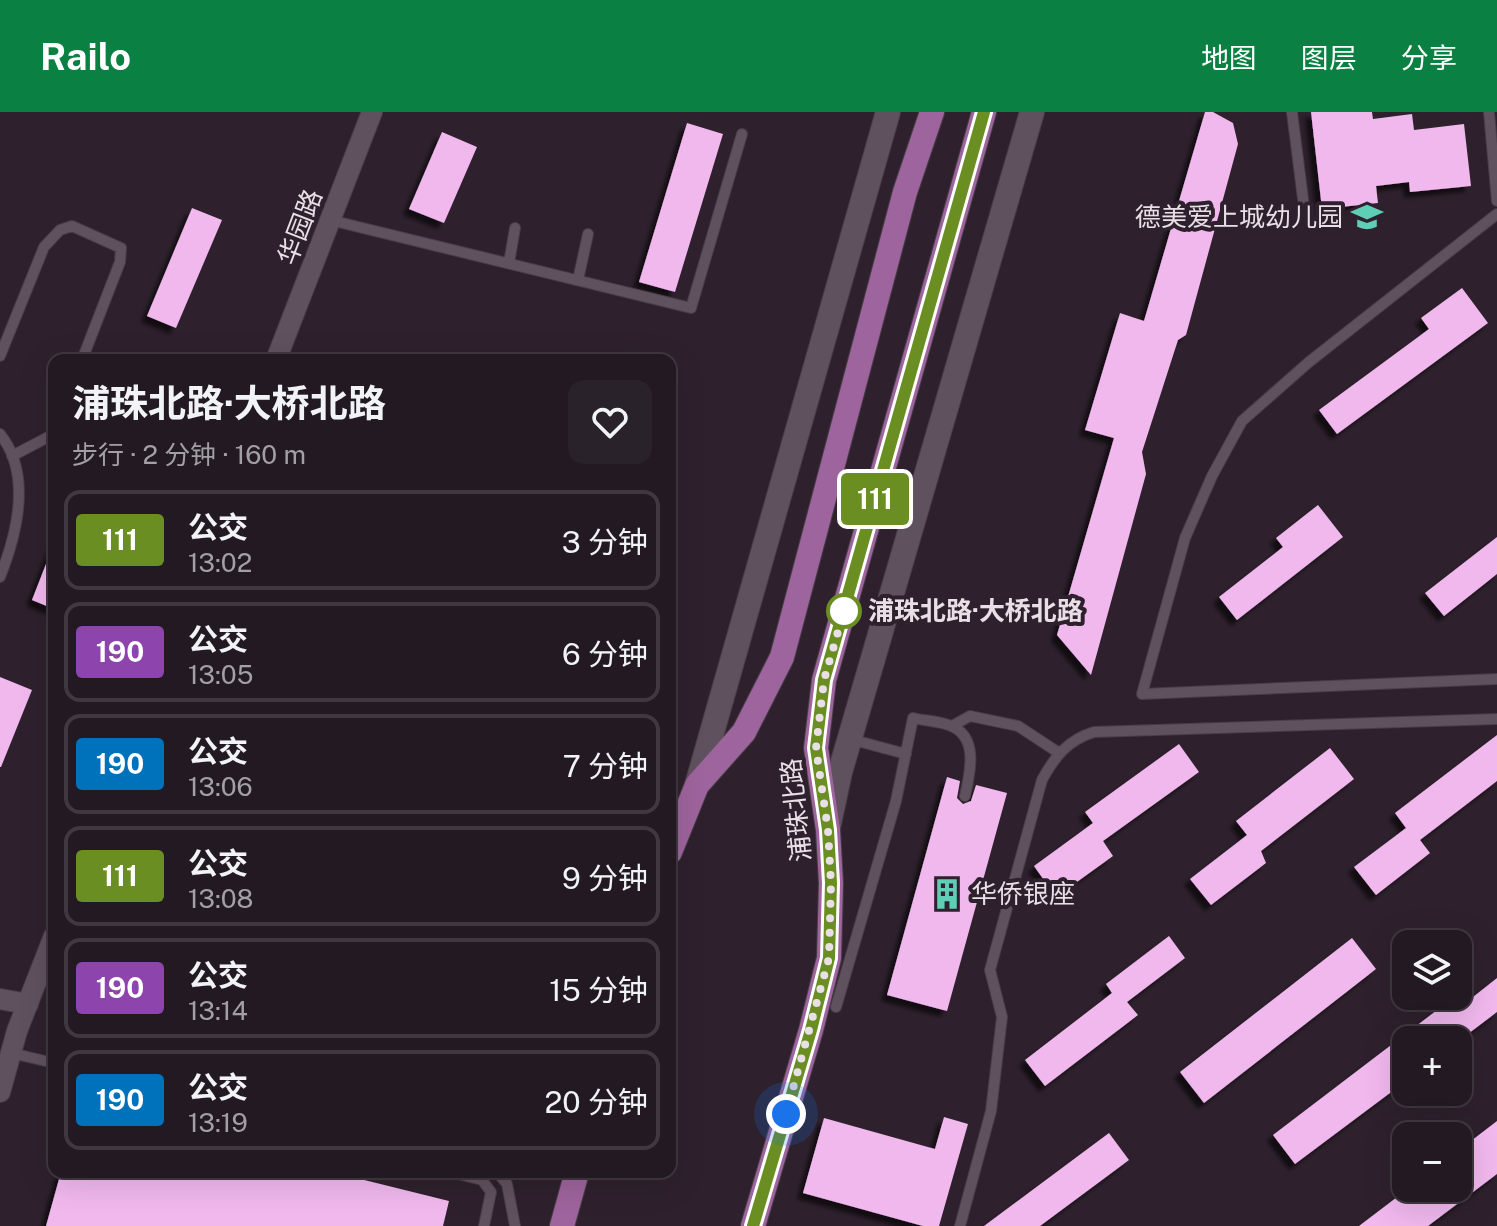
<!DOCTYPE html>
<html lang="zh">
<meta charset="utf-8">
<style>
:root{--surface:#221922;--page:#2a222a;--text:#f1f3f6;--muted:#a2a0a5;--line:#3f3840;--accent:#0b8043}
body{margin:0;font-family:"Public Sans","Noto Sans SC",sans-serif;background:var(--page);color:var(--text);height:100vh;display:flex;flex-direction:column;font-size:30px;white-space:nowrap}
*{box-sizing:border-box;margin:0}
p{font-size:26px;color:var(--muted)}
.icon{flex:none;width:44px;height:44px;fill:none;stroke:currentColor;stroke-width:2;stroke-linecap:round;stroke-linejoin:round}
.map{position:relative;flex:1;overflow:hidden}
.details{position:absolute;left:48px;top:242px;width:628px;height:824px;display:flex;flex-direction:column;background:var(--surface);border-radius:16px;box-shadow:0 8px 32px #0002,0 0 0 2px var(--line)}
.details>*{flex:none}
.badge{padding:0 16px;border-radius:6px;font-size:28px;line-height:52px}
.buttons{position:absolute;left:1392px;top:818px;display:grid;gap:16px}
.buttons a{display:grid;place-items:center;width:80px;height:80px;border-radius:16px;background:var(--surface);box-shadow:0 8px 32px #0002,0 0 0 2px var(--line);font-size:40px}
.you{position:absolute;width:40px;height:40px;margin:-20px;border:6px solid #fff;border-radius:50%;background:#1a73e8;box-shadow:0 0 0 12px #1a73e833}
.map>.badge{position:absolute;translate:-50% -50%;box-shadow:0 0 0 4px #fff}
.round{display:grid;place-items:center;flex:none;width:84px;height:84px;border-radius:16px;background:var(--page)}
.headline{display:flex;align-items:center;justify-content:space-between;height:136px;padding:0 24px}
h1{font-size:38px;font-weight:700;line-height:60px}
ul{padding:0;list-style:none}
li{display:flex;align-items:center;gap:24px;height:100px;margin:0 16px 12px;padding:0 8px;border:4px solid var(--line);border-radius:16px}
li div{flex:1}
li b{display:block;font-size:30px}
li em{font-style:normal}
li .badge{min-width:88px;font-weight:700;text-align:center}
header{display:flex;align-items:center;gap:48px;box-sizing:border-box;height:112px;padding:0 40px;background:var(--accent);color:#fff}
header strong{font-size:38px}
nav{display:flex;gap:44px;margin-inline-start:auto;font-size:28px}
.map>svg:first-child{display:block}
.building{fill:#f1b8ee;filter:url(#shadow)}
.lines{fill:none;stroke-linecap:round;stroke-linejoin:round}
.service-casing{stroke:#483d47;stroke-width:12}
.minor-casing{stroke:#483d47;stroke-width:22}
.tertiary-casing{stroke:#483d47;stroke-width:26}
.primary-casing{stroke:#483d47;stroke-width:26}
.service{stroke:#60515f;stroke-width:10}
.minor{stroke:#60515f;stroke-width:20}
.tertiary{stroke:#60515f;stroke-width:24}
.primary{stroke:#9e649d;stroke-width:24}
.line-casing{stroke:#fff;stroke-width:18}
.line{stroke:#6b8e23;stroke-width:12}
.walk{stroke:#e8dfe7;stroke-width:8;stroke-dasharray:0 14.4}
.stop-dot{fill:#fff;stroke:#6b8e23;stroke-width:4}
.labels{text-anchor:middle;stroke-width:8;stroke-linejoin:round;paint-order:stroke}
.poi-label{font-size:26px;fill:#e8dfe7;stroke:#2e212d;text-anchor:end}
.street-label{font-size:26px;fill:#e8dfe7;stroke:#2e212d}
.stop-label{font-size:26px;font-weight:bold;fill:#e8dfe7;stroke:#2e212d;text-anchor:start}
</style>
<header>
<strong>Railo</strong>
<nav><a>地图</a><a>图层</a><a>分享</a></nav>
</header>
<div class="map">
<svg width="1497" height="1114" viewBox="0 0 1497 1114">
<defs>
<filter id="shadow"><feDropShadow dx="-6" dy="6" stdDeviation="2" flood-color="#0009"/></filter>
</defs>
<rect width="100%" height="100%" fill="#2e212d"/>
<path class="building" d="M 1205,0 L 1213,0 L 1233,11 L 1238,32 L 1186,223 L 1178,228 L 1142,340 L 1146,362 L 1091,563 L 1057,523 L 1114,326 L 1085,318 L 1120,201 L 1144,209 Z
M 1311,0 L 1372,0 L 1373,7 L 1412,2 L 1414,18 L 1464,12 L 1471,74 L 1410,80 L 1409,70 L 1376,74 L 1378,91 L 1322,97 Z
M 687,11 L 723,22 L 675,180 L 639,170 Z
M 442,20 L 477,35 L 444,111 L 409,97 Z
M 192,96 L 222,108 L 176,216 L 147,204 Z
M 1462,176 L 1488,211 L 1337,322 L 1319,298 L 1429,217 L 1421,206 Z
M 1318,393 L 1343,425 L 1237,508 L 1219,485 L 1283,435 L 1276,426 Z
M 1497,425 L 1497,462 L 1444,504 L 1425,481 Z
M 53,434 L 54,435 L 54,497 L 32,488 Z
M 0,565 L 32,578 L 1,655 L 0,655 Z
M 1497,623 L 1497,669 L 1420,728 L 1430,741 L 1376,783 L 1354,755 L 1406,716 L 1395,701 Z
M 1179,632 L 1199,660 L 1103,729 L 1113,744 L 1056,785 L 1034,754 L 1093,711 L 1085,700 Z
M 1330,636 L 1354,667 L 1261,739 L 1266,751 L 1211,793 L 1190,767 L 1247,723 L 1236,709 Z
M 947,665 L 960,669 L 957,686 L 963,692 L 971,689 L 976,673 L 1007,681 L 947,899 L 887,883 Z
M 1169,824 L 1185,846 L 1127,890 L 1138,903 L 1045,974 L 1025,948 L 1112,881 L 1106,872 Z
M 1352,826 L 1376,857 L 1204,991 L 1180,960 Z
M 1497,866 L 1497,900 L 1460,928 L 1406,928 L 1406,969 L 1295,1052 L 1273,1023 L 1466,876 L 1473,885 Z
M 944,1005 L 968,1012 L 939,1114 L 923,1114 L 803,1081 L 824,1006 L 935,1037 Z
M 1497,1009 L 1497,1062 L 1428,1114 L 1359,1114 L 1409,1076 L 1458,1076 L 1458,1039 Z
M 1109,1021 L 1129,1048 L 1040,1114 L 984,1114 Z
M 61,1060 L 332,1060 L 449,1089 L 443,1114 L 46,1114 Z"/>
<g class="lines">
<defs>
<path id="service" d="M 1292,0 L 1304,95
M 1489,0 L 1497,89
M 1497,102 L 1309,250 L 1242,309 L 1212,364 L 1185,426 L 1142,582 L 1497,567
M 330,108 L 691,196 L 742,22
M 509,151 L 515,116
M 578,168 L 588,122
M 0,244 L 44,135 L 60,118 L 72,114 L 121,136 L 120,150 L 82,248
M 0,322 C 32,362 17,422 0,465
M 12,344 L 54,322
M 952,614 L 970,604 L 1018,614 L 1059,641
M 850,627 L 906,642
M 836,895 L 896,689 L 913,606 C 925,609 940,609 951,614 C 979,625 970,661 965,684
M 11,941 L 54,951
M 450,1060 L 482,1068 L 491,1080 L 484,1114
M 497,1060 L 507,1072 L 515,1114
M 960,1114 L 991,999 L 1002,905 L 990,858 L 1042,668 C 1055,644 1068,628 1094,620 L 1497,607"/>
<path id="minor" d="M 276,248 L 372,0
M 0,887 L 28,892
M 0,980 L 17,919 L 54,824"/>
<path id="tertiary" d="M 697,673 L 888,0
M 828,716 L 840,660 L 1032,0"/>
<path id="primary" d="M 670,740 L 697,673 L 744,620 L 782,545 L 905,80 L 932,0
M 562,1114 L 577,1060
M 753,1114 L 811,918 L 829,846 L 831,771 L 828,718 L 816,636 L 824,568 L 984,0"/>
</defs>
<use href="#service" class="service-casing"/>
<use href="#minor" class="minor-casing"/>
<use href="#tertiary" class="tertiary-casing"/>
<use href="#primary" class="primary-casing"/>
<use href="#service" class="service"/>
<use href="#minor" class="minor"/>
<use href="#tertiary" class="tertiary"/>
<use href="#primary" class="primary"/>
</g>
<g class="lines">
<defs>
<path id="line" d="M 753,1114 L 811,918 L 829,846 L 831,771 L 828,718 L 816,636 L 824,568 L 984,0"/>
</defs>
<use href="#line" class="line-casing"/>
<use href="#line" class="line"/>
<path class="walk" d="M 786,1002 L 829,846 L 831,771 L 828,718 L 816,636 L 824,568 L 844,499"/>
</g>
<defs>
<symbol id="school-bare" viewBox="-9 -9 18 18"><path d="M0-5L7-2L0 1L-7-2ZM-4 1L0 2.5L4 1V4Q0 6-4 4Z" fill="#5eceb7" stroke="#2e212d" stroke-width="2.5" paint-order="stroke"/></symbol>
<symbol id="building-bare" viewBox="-9 -9 18 18"><path d="M-4-6H4V6H1V3H-1V6H-4ZM-2.5-4.3h1.7v1.8h-1.7ZM.8-4.3h1.7v1.8H.8ZM-2.5-1h1.7V.8h-1.7ZM.8-1h1.7V.8H.8Z" fill="#5eceb7" stroke="#2e212d" stroke-width="2.5" paint-order="stroke"/></symbol>
</defs>
<g fill-rule="evenodd">
<use href="#school-bare" x="1345" y="83" width="44" height="44"/>
<use href="#building-bare" x="925" y="760" width="44" height="44"/>
</g>
<circle class="stop-dot" cx="844" cy="499" r="16"/>
<g class="labels">
<g class="poi-label">
<text x="1343" y="114">德美爱上城幼儿园</text>
<text x="971" y="791" text-anchor="start">华侨银座</text>
</g>
<g class="street-label">
<text transform="translate(300 115) rotate(-69)" y="9">华园路</text>
<text transform="translate(796 698) rotate(-96)" y="9">浦珠北路</text>
</g>
<g class="stop-label">
<text x="868" y="508">浦珠北路·大桥北路</text>
</g>
</g>
</svg>
<div class="buttons">
<a><svg class="icon" aria-label="layers" viewBox="0 0 24 24"><path d="M12 4l9 5-9 5-9-5zM3 14l9 5 9-5"/></svg></a>
<a>+</a>
<a>−</a>
</div>
<div class="you" style="left:786px;top:1002px"></div>
<b class="badge" style="left:875px;top:387px;background:#6b8e23;color:#fff">111</b>
<section class="details">
<div class="headline"><div><h1>浦珠北路·大桥北路</h1><p>步行 · 2 分钟 · 160 m</p></div><a class="round"><svg class="icon" aria-label="heart" viewBox="0 0 24 24"><path d="M12 20l-8-8c-3-5 5-10 8-4 3-6 11-1 8 4z"/></svg></a></div>
<ul>
<li><span class="badge" style="background:#6b8e23;color:#fff">111</span><div><b>公交</b><p>13:02</p></div><em>3 分钟</em></li>
<li><span class="badge" style="background:#8e44ad;color:#fff">190</span><div><b>公交</b><p>13:05</p></div><em>6 分钟</em></li>
<li><span class="badge" style="background:#0072bc;color:#fff">190</span><div><b>公交</b><p>13:06</p></div><em>7 分钟</em></li>
<li><span class="badge" style="background:#6b8e23;color:#fff">111</span><div><b>公交</b><p>13:08</p></div><em>9 分钟</em></li>
<li><span class="badge" style="background:#8e44ad;color:#fff">190</span><div><b>公交</b><p>13:14</p></div><em>15 分钟</em></li>
<li><span class="badge" style="background:#0072bc;color:#fff">190</span><div><b>公交</b><p>13:19</p></div><em>20 分钟</em></li>
</ul>
</section>
</div>
